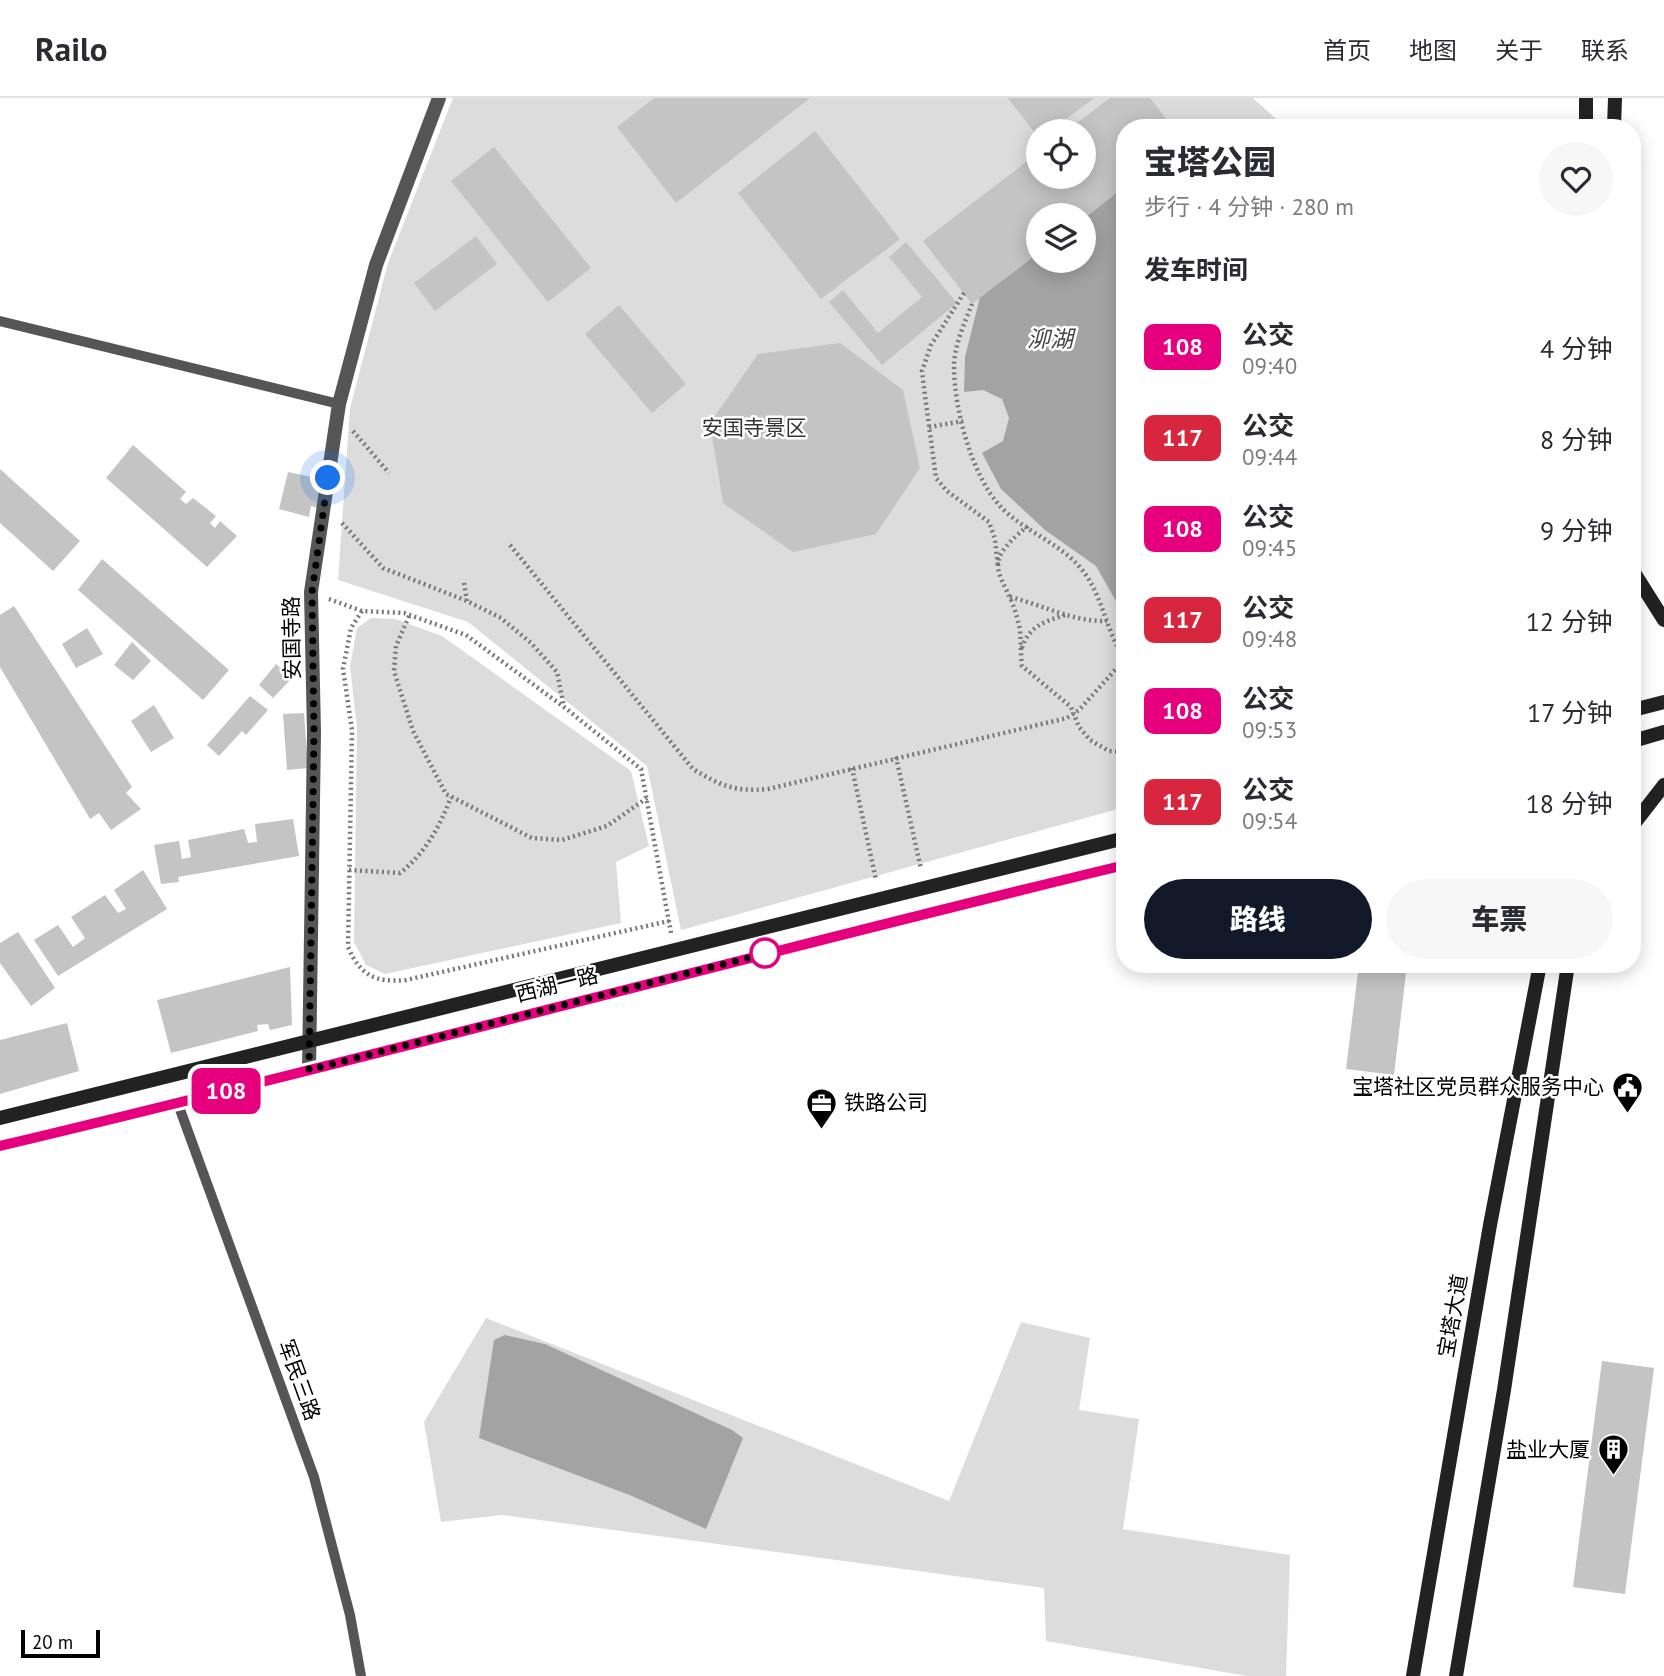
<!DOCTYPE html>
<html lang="zh">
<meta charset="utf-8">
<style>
:root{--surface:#fff;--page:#f7f7f7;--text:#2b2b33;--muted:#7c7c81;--line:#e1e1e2;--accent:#111827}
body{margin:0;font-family:"PT Sans","Noto Sans SC",sans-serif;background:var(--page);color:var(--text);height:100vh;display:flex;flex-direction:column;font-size:26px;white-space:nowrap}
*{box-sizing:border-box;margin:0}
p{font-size:23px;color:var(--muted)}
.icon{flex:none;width:38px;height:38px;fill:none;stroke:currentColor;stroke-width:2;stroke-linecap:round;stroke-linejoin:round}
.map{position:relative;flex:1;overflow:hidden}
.drawer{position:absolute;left:1116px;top:21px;width:525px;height:854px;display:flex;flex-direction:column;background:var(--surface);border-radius:28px;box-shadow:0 4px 18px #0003}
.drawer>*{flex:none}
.badge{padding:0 14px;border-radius:10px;font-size:24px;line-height:46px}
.controls{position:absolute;left:1026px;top:21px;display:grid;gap:14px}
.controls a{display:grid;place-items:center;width:70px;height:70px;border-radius:50%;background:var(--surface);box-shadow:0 4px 18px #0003;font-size:35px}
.scale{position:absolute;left:21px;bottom:18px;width:79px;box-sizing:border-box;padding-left:7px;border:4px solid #000;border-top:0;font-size:19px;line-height:24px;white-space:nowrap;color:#000;-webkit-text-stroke:5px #fff;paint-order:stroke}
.you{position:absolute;width:35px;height:35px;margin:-18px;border:5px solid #fff;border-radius:50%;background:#1a73e8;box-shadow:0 0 0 10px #1a73e833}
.map>.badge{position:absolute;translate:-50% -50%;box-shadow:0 0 0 4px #fff}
h2{padding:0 28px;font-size:26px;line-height:63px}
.round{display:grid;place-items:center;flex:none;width:74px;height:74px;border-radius:37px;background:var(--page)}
.summary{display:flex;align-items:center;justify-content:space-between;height:119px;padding:0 28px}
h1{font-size:33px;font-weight:800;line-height:52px}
.cta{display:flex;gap:14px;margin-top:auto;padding:14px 28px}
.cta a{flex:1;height:80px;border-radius:42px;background:var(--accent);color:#fff;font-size:28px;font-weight:800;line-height:80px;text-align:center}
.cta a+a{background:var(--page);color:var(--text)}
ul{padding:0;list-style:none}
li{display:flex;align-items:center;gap:21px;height:91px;padding:0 28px}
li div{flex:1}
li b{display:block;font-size:26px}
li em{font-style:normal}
li .badge{min-width:77px;font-weight:700;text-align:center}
header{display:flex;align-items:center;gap:42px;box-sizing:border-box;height:98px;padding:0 35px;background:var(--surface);border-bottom:2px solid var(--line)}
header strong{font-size:33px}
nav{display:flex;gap:38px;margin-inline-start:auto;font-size:24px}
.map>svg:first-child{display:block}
.green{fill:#dcdcdc;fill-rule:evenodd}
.water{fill:#a3a3a3}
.building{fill:#c4c4c4}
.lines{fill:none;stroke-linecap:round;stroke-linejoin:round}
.path{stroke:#777;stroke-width:4.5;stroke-dasharray:2 3.5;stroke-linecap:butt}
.lane{stroke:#555;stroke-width:10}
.street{stroke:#555;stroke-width:14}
.secondary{stroke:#222;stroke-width:14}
.line-casing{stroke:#fff;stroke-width:16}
.line{stroke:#e6007e;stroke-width:10}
.walk{stroke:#000;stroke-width:7;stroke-dasharray:0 12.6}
.stop-dot{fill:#fff;stroke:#e6007e;stroke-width:3.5}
.labels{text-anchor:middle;stroke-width:5;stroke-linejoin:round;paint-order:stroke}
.park-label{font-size:21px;fill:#333;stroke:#fff}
.street-label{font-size:21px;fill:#000;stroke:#fff}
.poi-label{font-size:21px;fill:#000;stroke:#fff;text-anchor:end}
.water-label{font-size:23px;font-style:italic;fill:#444;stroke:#fff}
</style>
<header>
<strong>Railo</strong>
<nav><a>首页</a><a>地图</a><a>关于</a><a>联系</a></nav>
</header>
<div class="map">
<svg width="1664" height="1578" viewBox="0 0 1664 1578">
<rect width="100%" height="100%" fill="#fff"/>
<path class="green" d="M 453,0 L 1253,0 L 1286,30 L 1125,30 L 1125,709 L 681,832 L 647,668 L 468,524 L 338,482 L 350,310 L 388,165 ZM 1038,33 L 1083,33 L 1083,79 L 1038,79 ZM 1038,117 L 1083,117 L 1083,163 L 1038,163 Z
M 371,520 L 395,521 L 442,538 L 631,673 L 649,748 L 616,764 L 621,825 L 385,876 L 366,867 L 354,844 L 357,630 L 350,568 L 357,530 Z
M 486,1220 L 949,1403 L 1021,1224 L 1090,1240 L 1079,1312 L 1139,1321 L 1123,1431 L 1290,1457 L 1286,1578 L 1247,1578 L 1046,1543 L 1044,1490 L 502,1417 L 441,1424 L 424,1324 Z"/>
<path class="water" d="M 1125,88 L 1125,519 L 1096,468 L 1045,432 L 1001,391 L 982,355 L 1003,343 L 1009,320 L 1002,301 L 983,292 L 964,294 L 965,259 L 980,199 L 1038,155 L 1038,163 L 1083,163 L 1083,121 Z
M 505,1237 L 545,1246 L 732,1332 L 743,1340 L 706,1431 L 632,1398 L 479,1340 L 494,1242 Z"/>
<path class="building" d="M 654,0 L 810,0 L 676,105 L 617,29 Z
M 1008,0 L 1094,0 L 1050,33 L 1038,33 L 1038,39 Z
M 1110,0 L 1150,0 L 1173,30 L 1125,30 L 1125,88 L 1083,121 L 1083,117 L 1038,117 L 1038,155 L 972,206 L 923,143 L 1038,55 L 1038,79 L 1083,79 L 1083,33 L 1066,33 Z
M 815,33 L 900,141 L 821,201 L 738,95 Z
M 494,49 L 591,170 L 548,204 L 451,83 Z
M 476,138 L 497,166 L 435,213 L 414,185 Z
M 906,144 L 957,205 L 882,267 L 829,204 L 843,192 L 878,235 L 922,199 L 889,159 Z
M 619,207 L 686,286 L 652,315 L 585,236 Z
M 840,245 L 903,292 L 920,370 L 876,436 L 793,454 L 723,405 L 710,325 L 758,256 Z
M 133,347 L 186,394 L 180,401 L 186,406 L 193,400 L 216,418 L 210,425 L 215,430 L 220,423 L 237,438 L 207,469 L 106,380 Z
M 0,371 L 80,443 L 53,473 L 0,425 Z
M 288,374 L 325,382 L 318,410 L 311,408 L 309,419 L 279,411 Z
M 102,461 L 229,572 L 203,602 L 78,492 Z
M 14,508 L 132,689 L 126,695 L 141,711 L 111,732 L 99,715 L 90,721 L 0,569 L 0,517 Z
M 87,530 L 103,556 L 76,570 L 62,546 Z
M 132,544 L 151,563 L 133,582 L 114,567 Z
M 276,566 L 292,580 L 273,600 L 259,587 Z
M 250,598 L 268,612 L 246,637 L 242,633 L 219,658 L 207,647 Z
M 154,607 L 174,640 L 151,654 L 131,623 Z
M 304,615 L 308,670 L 287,672 L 283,616 Z
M 293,721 L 299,758 L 178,779 L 179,784 L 161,786 L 154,747 L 179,743 L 182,761 L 191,759 L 188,742 L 244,731 L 248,745 L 257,744 L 255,726 Z
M 143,772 L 167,811 L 58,878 L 34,842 L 58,827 L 73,849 L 85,840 L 71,819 L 105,797 L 118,815 L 126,811 L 114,792 Z
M 18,834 L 55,890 L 31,908 L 0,865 L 0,845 Z
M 1359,866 L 1407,866 L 1394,977 L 1346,971 Z
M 290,869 L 292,927 L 270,932 L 268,926 L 257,927 L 258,933 L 171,955 L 157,902 Z
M 67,925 L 79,973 L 0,996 L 0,942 Z
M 1602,1263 L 1654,1270 L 1625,1496 L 1573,1489 Z"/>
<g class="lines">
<path class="path" d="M 964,195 L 931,247 L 922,273 L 924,290 L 936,380 L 947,393 L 989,424 L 995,441 L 998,469
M 972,206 C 965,224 954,248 954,268 C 954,310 971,376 1000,408 C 1021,431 1055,443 1077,466 C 1103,493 1104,531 1125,561
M 929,329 L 963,323
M 353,333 L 389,375
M 342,425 L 383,470 L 467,503 L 501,520 L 531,545 L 557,574 L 564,609
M 1028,428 C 975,470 1006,474 1018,523 C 1022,537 1020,553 1022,568 L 1071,609 L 1079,629 L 1090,642 L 1109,653 L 1125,654
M 510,447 L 693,671 C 721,688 735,694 768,691 L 1067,620 L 1079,612 L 1125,561
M 464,485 L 467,503
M 1010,499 C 1043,507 1073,524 1107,523
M 329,501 L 362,513 L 404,515 L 466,537 L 564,609 L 641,671 L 671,835
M 362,513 L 351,530 L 343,571 L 352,632 L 348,849 C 360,877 375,885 406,882 L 669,823
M 409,518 L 396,548 L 394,573 L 413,633 L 446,696 L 532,740 L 562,742 L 607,728 L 647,700
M 1022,550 C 1028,529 1045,523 1065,517
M 896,659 L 921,771
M 852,670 L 876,782
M 349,772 L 400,775 C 426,754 439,730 451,699"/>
<path class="lane" d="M 0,223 L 339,306
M 178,1006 L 314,1379 L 350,1517 L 361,1578"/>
<path class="street" d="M 309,972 L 314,635 L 311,494 L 339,306 L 376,167 L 439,0"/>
<path class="secondary" d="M 1586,30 L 1586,0
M 1614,30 L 1615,0
M 1633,473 L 1664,522
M 1633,612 L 1664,604
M 1633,643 L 1664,634
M 1633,727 L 1664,687
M 0,1020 L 1125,740
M 0,1048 C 376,958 749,857 1125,767
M 1413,1578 L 1490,1127 L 1540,866
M 1456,1578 L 1504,1292 L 1568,866"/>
</g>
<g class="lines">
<defs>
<path id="line" d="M 0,1048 C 376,959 749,857 1125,767"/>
</defs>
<use href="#line" class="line-casing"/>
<use href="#line" class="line"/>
<path class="walk" d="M 328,380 L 312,494 L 314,635 L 309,972 L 775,853 L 765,855"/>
</g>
<defs>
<symbol id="civic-pin" viewBox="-11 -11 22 30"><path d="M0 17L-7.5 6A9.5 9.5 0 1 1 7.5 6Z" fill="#000" stroke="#fff"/><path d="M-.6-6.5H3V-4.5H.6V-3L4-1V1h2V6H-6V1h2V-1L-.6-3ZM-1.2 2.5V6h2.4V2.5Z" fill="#fff"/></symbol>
<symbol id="office-pin" viewBox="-11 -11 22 30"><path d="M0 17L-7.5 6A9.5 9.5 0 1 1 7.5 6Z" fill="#000" stroke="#fff"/><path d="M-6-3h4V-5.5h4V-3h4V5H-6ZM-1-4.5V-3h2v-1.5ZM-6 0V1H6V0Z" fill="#fff"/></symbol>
<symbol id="building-pin" viewBox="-11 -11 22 30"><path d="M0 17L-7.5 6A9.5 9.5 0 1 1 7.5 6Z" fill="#000" stroke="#fff"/><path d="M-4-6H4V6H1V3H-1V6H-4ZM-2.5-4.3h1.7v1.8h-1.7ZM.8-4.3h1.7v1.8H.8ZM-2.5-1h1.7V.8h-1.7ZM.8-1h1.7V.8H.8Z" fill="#fff"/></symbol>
</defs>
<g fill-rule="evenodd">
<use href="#civic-pin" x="1610" y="972" width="35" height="47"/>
<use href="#office-pin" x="804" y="988" width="35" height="47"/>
<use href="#building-pin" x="1596" y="1334" width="35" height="47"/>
</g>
<circle class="stop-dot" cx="765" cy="855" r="14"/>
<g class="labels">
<g class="park-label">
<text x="754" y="337">安国寺景区</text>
</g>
<g class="street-label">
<text transform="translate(292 540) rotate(-91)" y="7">安国寺路</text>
<text transform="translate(557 887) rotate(-14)" y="7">西湖一路</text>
<text transform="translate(1453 1218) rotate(-80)" y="7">宝塔大道</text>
<text transform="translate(299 1282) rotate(70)" y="7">军民三路</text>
</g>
<g class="poi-label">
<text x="1604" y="996">宝塔社区党员群众服务中心</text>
<text x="844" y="1012" text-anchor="start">铁路公司</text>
<text x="1590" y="1359">盐业大厦</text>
</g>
<g class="water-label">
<text x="1050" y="249">泖湖</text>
</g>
</g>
</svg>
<div class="controls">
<a><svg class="icon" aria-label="locate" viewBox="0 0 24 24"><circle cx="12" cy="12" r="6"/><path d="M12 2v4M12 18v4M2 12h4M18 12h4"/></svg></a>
<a><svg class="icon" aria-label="layers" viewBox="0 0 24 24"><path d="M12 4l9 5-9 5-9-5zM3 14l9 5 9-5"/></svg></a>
</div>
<div class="scale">20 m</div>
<div class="you" style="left:328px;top:380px"></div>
<b class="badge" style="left:226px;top:993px;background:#e6007e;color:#fff">108</b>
<section class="drawer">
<div class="summary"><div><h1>宝塔公园</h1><p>步行 · 4 分钟 · 280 m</p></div><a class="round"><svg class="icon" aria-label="heart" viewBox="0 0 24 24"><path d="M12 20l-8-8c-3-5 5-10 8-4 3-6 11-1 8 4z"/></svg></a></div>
<h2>发车时间</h2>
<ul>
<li><span class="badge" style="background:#e6007e;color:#fff">108</span><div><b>公交</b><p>09:40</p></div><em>4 分钟</em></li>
<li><span class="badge" style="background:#d7263d;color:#fff">117</span><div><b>公交</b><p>09:44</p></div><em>8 分钟</em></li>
<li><span class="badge" style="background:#e6007e;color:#fff">108</span><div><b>公交</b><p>09:45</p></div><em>9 分钟</em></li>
<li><span class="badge" style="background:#d7263d;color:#fff">117</span><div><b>公交</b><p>09:48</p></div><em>12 分钟</em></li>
<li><span class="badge" style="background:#e6007e;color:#fff">108</span><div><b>公交</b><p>09:53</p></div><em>17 分钟</em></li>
<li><span class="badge" style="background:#d7263d;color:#fff">117</span><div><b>公交</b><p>09:54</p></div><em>18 分钟</em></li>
</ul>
<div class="cta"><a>路线</a><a>车票</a></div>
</section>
</div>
